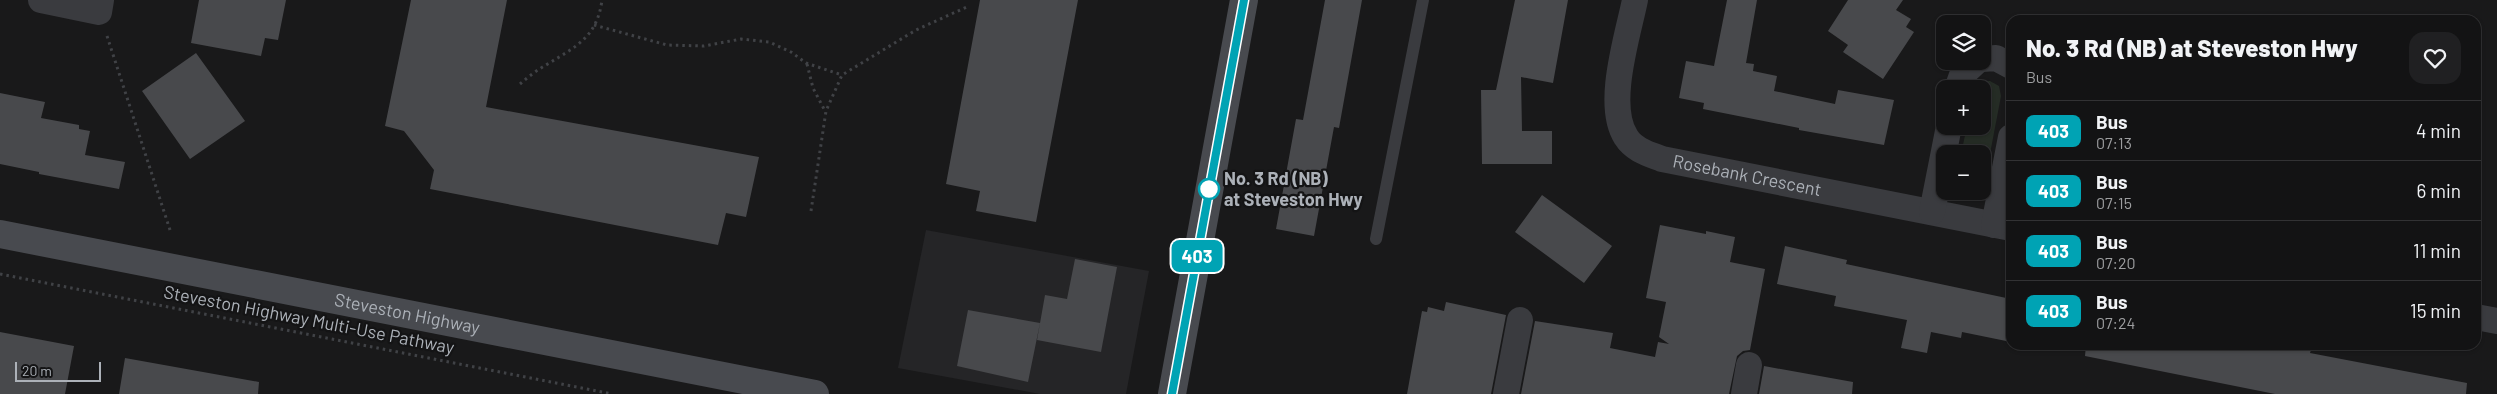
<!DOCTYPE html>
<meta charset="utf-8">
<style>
:root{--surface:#131314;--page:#202022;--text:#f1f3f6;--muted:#9d9ea0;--line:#323234}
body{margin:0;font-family:Barlow,sans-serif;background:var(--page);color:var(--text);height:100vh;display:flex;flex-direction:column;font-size:19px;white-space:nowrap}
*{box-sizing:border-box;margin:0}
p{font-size:16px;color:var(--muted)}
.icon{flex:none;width:28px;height:28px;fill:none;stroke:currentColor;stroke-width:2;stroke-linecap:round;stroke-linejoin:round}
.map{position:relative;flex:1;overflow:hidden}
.sheet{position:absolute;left:2006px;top:15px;width:475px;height:335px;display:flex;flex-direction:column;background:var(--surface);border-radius:15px;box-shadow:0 1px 4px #0004,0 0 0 1px var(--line)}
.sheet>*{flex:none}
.badge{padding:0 10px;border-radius:8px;font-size:18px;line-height:32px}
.buttons{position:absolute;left:1936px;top:15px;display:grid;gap:10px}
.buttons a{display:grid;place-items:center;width:55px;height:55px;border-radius:10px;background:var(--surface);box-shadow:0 1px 4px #0004,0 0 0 1px var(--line);font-size:25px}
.scale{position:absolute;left:15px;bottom:12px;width:86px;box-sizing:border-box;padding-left:5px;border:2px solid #acb1b8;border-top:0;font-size:14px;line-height:18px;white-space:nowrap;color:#acb1b8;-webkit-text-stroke:4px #141415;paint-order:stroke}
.map>.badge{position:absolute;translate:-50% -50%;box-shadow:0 0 0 2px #fff}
.round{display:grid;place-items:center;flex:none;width:52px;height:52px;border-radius:15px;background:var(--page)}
.overview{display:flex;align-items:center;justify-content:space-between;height:85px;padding:0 20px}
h1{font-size:24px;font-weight:800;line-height:38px}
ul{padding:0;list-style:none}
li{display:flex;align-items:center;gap:15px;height:60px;padding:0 20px;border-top:1px solid var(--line)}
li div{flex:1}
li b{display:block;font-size:19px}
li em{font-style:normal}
li .badge{min-width:55px;font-weight:700;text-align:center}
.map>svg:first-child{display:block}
.built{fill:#252527}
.green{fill:#252c25}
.building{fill:#48494c}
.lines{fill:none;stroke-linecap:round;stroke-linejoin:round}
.path{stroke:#404246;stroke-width:3;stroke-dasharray:2.5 4;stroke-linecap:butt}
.service{stroke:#3a3b3f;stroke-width:12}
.minor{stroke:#3a3b3f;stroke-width:26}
.secondary{stroke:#484a4f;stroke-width:28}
.line-casing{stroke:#fff;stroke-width:11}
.line{stroke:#00a3b4;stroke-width:8}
.stop-dot{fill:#fff;stroke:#00a3b4;stroke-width:2.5}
.labels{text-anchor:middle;stroke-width:4.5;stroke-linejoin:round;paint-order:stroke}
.street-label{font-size:18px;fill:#acb1b8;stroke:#141415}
.stop-label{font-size:18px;font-weight:bold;fill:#acb1b8;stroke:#141415;text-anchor:start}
</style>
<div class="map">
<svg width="2497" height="394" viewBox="0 0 2497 394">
<rect width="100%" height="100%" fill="#19191a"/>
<path class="built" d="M 926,230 L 1149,271 L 1126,394 L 1040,394 L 898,368 Z"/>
<path class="green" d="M 1985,81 L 1990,81 L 1999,86 L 2001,96 L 1986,175 L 1983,180 L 1982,154 L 1961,154 L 1967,126 L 1982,126 L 1982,89 L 1975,89 L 1979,82 Z"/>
<path class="building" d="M 199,0 L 286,0 L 278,40 L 265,38 L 261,56 L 191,43 Z
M 411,0 L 507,0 L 486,107 L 759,157 L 746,217 L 726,213 L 718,245 L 430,189 L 434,170 L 404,131 L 385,126 Z
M 980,0 L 1078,0 L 1036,222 L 976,211 L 980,191 L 946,184 Z
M 1325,0 L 1362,0 L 1339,128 L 1334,127 L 1314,236 L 1276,229 L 1296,119 L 1303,120 Z
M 1515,0 L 1568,0 L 1553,83 L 1521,77 L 1522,131 L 1552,131 L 1552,164 L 1482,164 L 1481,90 L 1496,90 Z
M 1727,0 L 1757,0 L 1746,63 L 1754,64 L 1753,71 L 1777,76 L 1774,91 L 1835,104 L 1838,90 L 1894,100 L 1884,145 L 1799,130 L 1799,128 L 1703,109 L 1704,103 L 1679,98 L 1686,61 L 1714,66 Z
M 1848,0 L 1903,0 L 1896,10 L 1911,19 L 1906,27 L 1914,32 L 1883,79 L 1843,52 L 1848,45 L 1828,31 Z
M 196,53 L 245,121 L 190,159 L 142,91 Z
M 0,93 L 45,102 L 41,118 L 79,125 L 79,129 L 90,131 L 85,155 L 125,162 L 119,189 L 39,174 L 39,172 L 0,164 Z
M 1542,195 L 1612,246 L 1584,283 L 1515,232 Z
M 1660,225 L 1706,234 L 1706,231 L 1735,237 L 1730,262 L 1765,269 L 1750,350 L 1743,351 L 1737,356 L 1729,394 L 1521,394 L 1535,321 L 1613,333 L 1610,348 L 1655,357 L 1658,342 L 1669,344 L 1659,337 L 1666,302 L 1646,298 Z
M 1785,246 L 1847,260 L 1846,264 L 2011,299 L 2011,342 L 1962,332 L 1961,338 L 1931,332 L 1927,353 L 1901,348 L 1907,320 L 1834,306 L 1836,296 L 1777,284 Z
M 1075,259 L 1117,267 L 1101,352 L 1037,340 L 1045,295 L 1067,299 Z
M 1446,302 L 1506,315 L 1491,394 L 1407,394 L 1422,311 L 1427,312 L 1428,307 L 1444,311 Z
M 968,310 L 1040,323 L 1028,382 L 957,366 Z
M 0,332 L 74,346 L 65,394 L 0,394 Z
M 2086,345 L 2290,345 L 2311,350 L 2310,353 L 2467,383 L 2466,394 L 2275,394 L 2085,356 Z
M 125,358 L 259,382 L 258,394 L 119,394 Z
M 1764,366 L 1853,382 L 1852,394 L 1759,394 Z"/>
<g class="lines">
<path class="path" d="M 594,25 L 667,45 L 704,46 L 741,39 L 769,42 L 791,52 L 806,63 L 842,75
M 107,36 L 170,230
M 807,64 L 813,88 L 825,111
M 520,84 C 528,77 537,70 546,65 C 575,47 597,38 602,0
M 811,211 L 826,111 L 842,75 L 916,30 L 969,6
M 0,274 L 612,394"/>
<path class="service" d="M 1376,239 L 1423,0"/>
<g class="minor">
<path d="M 41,0 L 99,12 L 101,0"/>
<path id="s1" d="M 1635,0 C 1628,35 1605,105 1626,137 C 1634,150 1649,154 1662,159 L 2011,228"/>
<path d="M 1982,59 L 1996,58 L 2011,66"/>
<path d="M 1957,89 L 1962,75 L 1977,61"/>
<path d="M 1932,212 L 1949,126"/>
<path d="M 1994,225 L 2011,137"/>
<path d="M 2476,317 L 2497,321"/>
<path d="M 1506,394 L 1520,320"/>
<path d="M 1744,394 L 1749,365"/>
</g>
<g class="secondary">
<path id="s2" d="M 0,234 L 815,394"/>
<path d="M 1172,394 L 1244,0"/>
</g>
</g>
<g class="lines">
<defs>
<path id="line" d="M 1172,394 L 1244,0"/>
</defs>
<use href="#line" class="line-casing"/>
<use href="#line" class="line"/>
</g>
<circle class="stop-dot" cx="1209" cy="189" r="10"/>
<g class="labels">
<g class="street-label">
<text dy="6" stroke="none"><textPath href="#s1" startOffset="270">Rosebank Crescent</textPath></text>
<text dy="6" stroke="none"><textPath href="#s2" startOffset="415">Steveston Highway</textPath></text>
<text transform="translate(309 320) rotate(11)" y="6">Steveston Highway Multi-Use Pathway</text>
</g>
<g class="stop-label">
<text x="1224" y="185">No. 3 Rd (NB)<tspan x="1224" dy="21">at Steveston Hwy</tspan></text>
</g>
</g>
</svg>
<div class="buttons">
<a><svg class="icon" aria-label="layers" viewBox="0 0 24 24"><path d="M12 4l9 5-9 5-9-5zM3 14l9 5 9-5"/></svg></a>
<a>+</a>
<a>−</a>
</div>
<div class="scale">20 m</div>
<b class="badge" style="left:1197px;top:256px;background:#00a3b4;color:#fff">403</b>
<section class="sheet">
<div class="overview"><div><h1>No. 3 Rd (NB) at Steveston Hwy</h1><p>Bus</p></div><a class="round"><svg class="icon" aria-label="heart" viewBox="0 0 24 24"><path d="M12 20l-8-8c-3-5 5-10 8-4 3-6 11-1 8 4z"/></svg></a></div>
<ul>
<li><span class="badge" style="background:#00a3b4;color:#fff">403</span><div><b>Bus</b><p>07:13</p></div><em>4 min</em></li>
<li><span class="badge" style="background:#00a3b4;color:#fff">403</span><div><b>Bus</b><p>07:15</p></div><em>6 min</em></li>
<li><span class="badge" style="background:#00a3b4;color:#fff">403</span><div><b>Bus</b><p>07:20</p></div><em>11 min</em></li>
<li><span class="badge" style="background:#00a3b4;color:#fff">403</span><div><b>Bus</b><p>07:24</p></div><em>15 min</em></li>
</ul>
</section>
</div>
